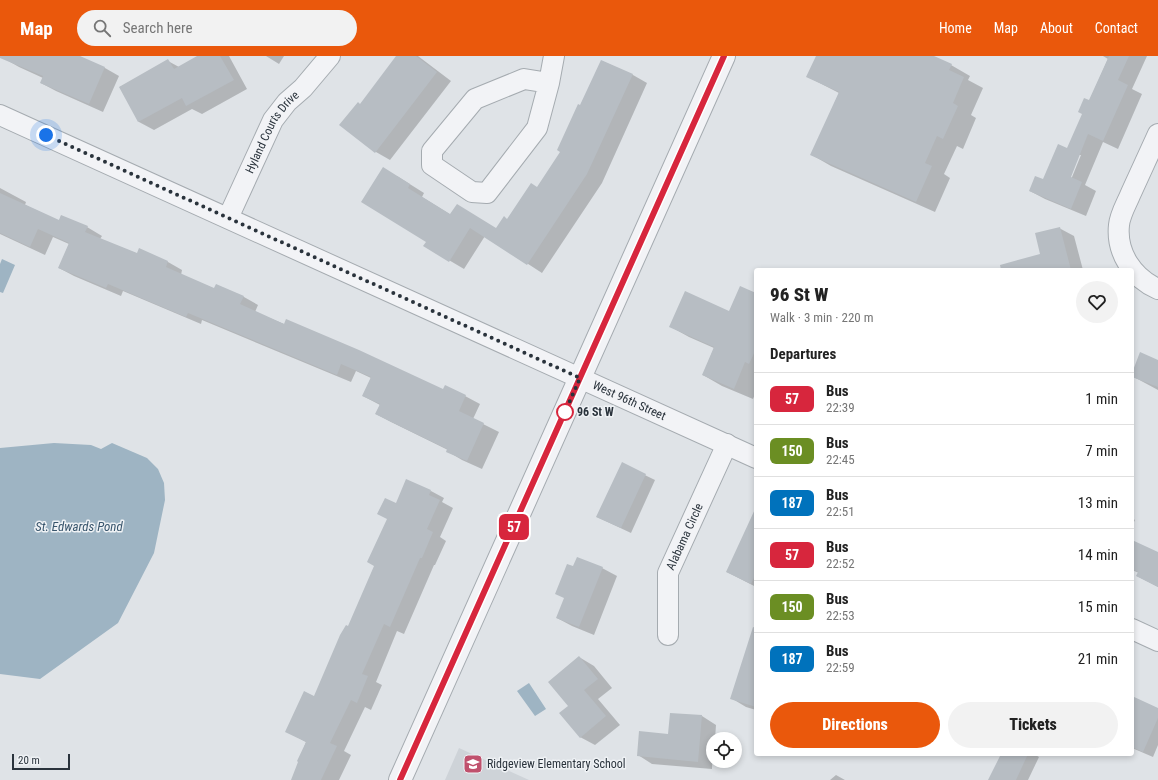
<!DOCTYPE html>
<meta charset="utf-8">
<style>
:root{--surface:#fff;--page:#f2f2f2;--text:#222;--muted:#767676;--line:#e0e0e0;--accent:#ea580c}
body{margin:0;font-family:"Roboto Condensed",sans-serif;background:var(--page);color:var(--text);height:100vh;display:flex;flex-direction:column;font-size:15px;white-space:nowrap}
*{box-sizing:border-box;margin:0}
p{font-size:13px;color:var(--muted)}
.icon{flex:none;width:22px;height:22px;fill:none;stroke:currentColor;stroke-width:2;stroke-linecap:round;stroke-linejoin:round}
.map{position:relative;flex:1;overflow:hidden}
.drawer{position:absolute;left:754px;top:212px;width:380px;height:488px;display:flex;flex-direction:column;background:var(--surface);border-radius:4px;box-shadow:0 2px 6px #0003}
.drawer>*{flex:none}
.badge{padding:0 8px;border-radius:6px;font-size:14px;line-height:26px}
.buttons{position:absolute;left:706px;top:676px;display:grid;gap:8px}
.buttons a{display:grid;place-items:center;width:36px;height:36px;border-radius:50%;background:var(--surface);box-shadow:0 2px 6px #0003;font-size:20px}
.scale{position:absolute;left:12px;bottom:10px;width:58px;box-sizing:border-box;padding-left:4px;border:2px solid #2a333c;border-top:0;font-size:11px;line-height:14px;white-space:nowrap;color:#2a333c;-webkit-text-stroke:3px #eff2f5;paint-order:stroke}
.you{position:absolute;width:20px;height:20px;margin:-10px;border:3px solid #fff;border-radius:50%;background:#1a73e8;box-shadow:0 0 0 6px #1a73e833}
.map>.badge{position:absolute;translate:-50% -50%;box-shadow:0 0 0 2px #fff}
h2{padding:0 16px;font-size:15px;line-height:36px}
.round{display:grid;place-items:center;flex:none;width:42px;height:42px;border-radius:21px;background:var(--page)}
.headline{display:flex;align-items:center;justify-content:space-between;height:68px;padding:0 16px}
h1{font-size:19px;font-weight:800;line-height:30px}
.action{display:flex;gap:8px;margin-top:auto;padding:8px 16px}
.action a{flex:1;height:46px;border-radius:24px;background:var(--accent);color:#fff;font-size:16px;font-weight:800;line-height:46px;text-align:center}
.action a+a{background:var(--page);color:var(--text)}
ul{padding:0;list-style:none}
li{display:flex;align-items:center;gap:12px;height:52px;padding:0 16px;border-top:1px solid var(--line)}
li div{flex:1}
li b{display:block;font-size:15px}
li em{font-style:normal}
li .badge{min-width:44px;font-weight:700;text-align:center}
header{display:flex;align-items:center;gap:24px;box-sizing:border-box;height:56px;padding:0 20px;background:var(--accent);color:#fff}
header strong{font-size:19px}
nav{display:flex;gap:22px;margin-inline-start:auto;font-size:14px}
.search{width:280px;height:36px;background:var(--page);display:flex;align-items:center;gap:10px;box-sizing:border-box;padding:0 14px;border-radius:22px;color:var(--muted);font-size:15px}
.map>svg:first-child{display:block}
.built{fill:#ced3d8}
.water{fill:#9eb4c3}
.shadow{fill:#0003;fill-rule:evenodd}
.building{fill:#b7bdc3}
.lines{fill:none;stroke-linecap:round;stroke-linejoin:round}
.minor-casing{stroke:#a5abb0;stroke-width:22}
.tertiary-casing{stroke:#a5abb0;stroke-width:24}
.minor{stroke:#f2f3f6;stroke-width:20}
.tertiary{stroke:#f2f3f6;stroke-width:22}
.line-casing{stroke:#fff;stroke-width:9}
.line{stroke:#d7263d;stroke-width:6}
.walk{stroke:#2a333c;stroke-width:4;stroke-dasharray:0 7.2}
.stop-dot{fill:#fff;stroke:#d7263d;stroke-width:2}
.labels{text-anchor:middle;stroke-width:3;stroke-linejoin:round;paint-order:stroke}
.street-label{font-size:12px;fill:#2a333c;stroke:#eff2f5}
.stop-label{font-size:12px;font-weight:bold;fill:#2a333c;stroke:#eff2f5;text-anchor:start}
.poi-label{font-size:12px;fill:#2a333c;stroke:#eff2f5;text-anchor:start}
.water-label{font-size:13px;font-style:italic;fill:#38556c;stroke:#eff2f5}
</style>
<header>
<strong>Map</strong>
<div class="search"><svg class="icon" aria-label="search" viewBox="0 0 24 24"><circle cx="10" cy="10" r="6"/><path d="M15 15l6 6"/></svg>Search here</div>
<nav><a>Home</a><a>Map</a><a>About</a><a>Contact</a></nav>
</header>
<div class="map">
<svg width="1158" height="724" viewBox="0 0 1158 724">
<rect width="100%" height="100%" fill="#dfe3e7"/>
<path class="built" d="M 459,692 L 529,724 L 445,724 Z"/>
<path class="water" d="M 2,203 L 15,209 L 3,237 L 0,236 L 0,208 Z
M 54,387 L 91,389 L 101,393 L 112,387 L 147,402 L 158,413 L 164,427 L 165,444 L 154,497 L 118,567 L 40,623 L 0,618 L 0,392 Z
M 529,627 L 546,653 L 535,660 L 517,635 Z"/>
<path class="shadow" d="M 6,0 L 78,0 L 105,12 L 119,20 L 103,56 L 56,35 L 41,27 L 43,22 L 19,11 L 5,3 Z
M 199,0 L 229,0 L 247,33 L 202,58 L 192,53 L 154,74 L 139,66 L 120,31 L 168,5 L 179,11 Z
M 266,0 L 284,0 L 279,8 Z
M 398,0 L 418,0 L 451,25 L 390,104 L 376,96 L 360,49 Z
M 817,0 L 931,0 L 951,9 L 970,20 L 968,24 L 983,32 L 971,59 L 976,62 L 963,93 L 957,90 L 944,118 L 950,122 L 935,156 L 831,110 L 812,99 L 839,37 L 808,21 Z
M 1103,0 L 1147,0 L 1132,33 L 1142,38 L 1118,93 L 1103,86 L 1085,129 L 1096,135 L 1086,160 L 1045,143 L 1030,135 L 1043,125 L 1068,93 L 1108,3 ZM 1079,99 L 1081,99 L 1070,126 L 1068,126 Z
M 602,5 L 633,19 L 647,27 L 602,127 L 542,217 L 485,180 L 464,213 L 425,190 L 427,185 L 397,120 L 424,137 L 422,141 L 451,159 L 497,173 L 508,164 L 537,132 L 562,96 Z
M 0,132 L 26,146 L 25,149 L 59,165 L 61,160 L 87,171 L 102,180 L 100,183 L 138,198 L 139,194 L 168,206 L 182,214 L 181,219 L 215,233 L 244,241 L 258,249 L 255,256 L 444,334 L 465,340 L 480,348 L 473,363 L 499,376 L 482,413 L 462,404 L 447,395 L 448,394 L 391,366 L 376,358 L 380,349 L 363,340 L 371,322 L 356,315 L 351,326 L 202,264 L 201,268 L 123,235 L 121,240 L 74,220 L 59,212 L 69,188 L 53,181 L 45,199 L 0,178 Z
M 1059,172 L 1074,180 L 1083,214 L 1027,214 L 1041,199 Z
M 756,238 L 756,336 L 753,343 L 722,330 L 703,319 L 714,292 L 689,281 L 671,271 L 730,256 Z
M 1158,305 L 1158,334 L 1132,320 Z
M 622,408 L 655,424 L 631,477 L 597,461 Z
M 431,435 L 444,442 L 442,446 L 453,452 L 440,481 L 446,485 L 435,509 L 434,509 L 404,578 L 397,575 L 376,626 L 382,629 L 371,654 L 365,651 L 344,695 L 351,699 L 339,724 L 292,724 L 306,686 L 286,675 L 315,642 L 349,571 L 375,510 L 396,448 Z
M 1132,462 L 1135,464 L 1132,470 Z
M 756,470 L 756,531 L 727,516 Z
M 1132,485 L 1158,498 L 1158,531 L 1137,520 L 1139,517 L 1132,514 Z
M 574,512 L 602,512 L 617,520 L 594,579 L 572,570 L 557,562 L 565,542 Z
M 756,588 L 756,654 L 746,651 L 731,642 Z
M 579,601 L 594,610 L 612,632 L 598,643 L 620,669 L 595,689 L 580,681 L 569,651 Z
M 1132,641 L 1158,653 L 1158,689 L 1153,701 L 1132,692 Z
M 702,660 L 716,669 L 715,683 L 713,683 L 712,713 L 652,708 L 638,699 L 669,679 Z
M 1002,698 L 1034,698 L 1039,701 L 1028,724 L 989,724 Z
M 836,719 L 845,724 L 830,724 Z"/>
<path class="building" d="M 0,0 L 80,0 L 105,11 L 89,48 L 40,27 L 43,20 L 0,2 Z
M 197,0 L 220,0 L 234,24 L 186,50 L 182,42 L 138,66 L 119,31 L 168,3 L 174,13 Z
M 396,0 L 416,0 L 437,16 L 375,97 L 339,69 L 358,46 L 360,48 Z
M 816,0 L 934,0 L 952,8 L 949,14 L 964,21 L 953,47 L 958,50 L 943,83 L 937,80 L 925,107 L 932,110 L 916,146 L 810,99 L 839,36 L 806,21 Z
M 1109,0 L 1129,0 L 1118,24 L 1128,29 L 1103,85 L 1088,78 L 1071,121 L 1082,126 L 1071,153 L 1029,135 L 1035,120 L 1043,123 L 1058,88 L 1067,92 L 1082,58 L 1078,56 L 1084,42 L 1089,44 Z
M 601,4 L 633,18 L 587,118 L 527,209 L 470,172 L 449,206 L 423,190 L 426,186 L 361,146 L 383,111 L 410,128 L 408,132 L 450,158 L 457,148 L 496,172 L 504,160 L 507,163 L 531,127 L 537,131 L 560,96 L 557,94 L 578,48 L 580,49 Z
M 0,137 L 59,164 L 61,159 L 88,170 L 85,176 L 137,197 L 139,192 L 168,205 L 166,211 L 214,232 L 216,228 L 244,240 L 240,248 L 284,268 L 286,263 L 359,294 L 443,333 L 445,329 L 466,339 L 459,355 L 484,367 L 467,405 L 446,396 L 447,393 L 375,358 L 380,348 L 362,340 L 371,321 L 341,308 L 337,319 L 188,257 L 186,261 L 108,228 L 106,232 L 58,212 L 69,187 L 38,173 L 30,191 L 0,177 Z
M 1060,171 L 1071,214 L 1001,214 L 1000,209 L 1040,198 L 1035,177 Z
M 740,230 L 756,237 L 756,293 L 749,308 L 745,306 L 734,333 L 702,319 L 714,291 L 669,271 L 685,235 L 729,255 Z
M 1140,296 L 1158,304 L 1158,331 L 1132,321 L 1132,317 Z
M 622,406 L 646,418 L 621,472 L 596,461 Z
M 406,423 L 431,434 L 429,439 L 440,444 L 427,473 L 433,476 L 422,502 L 420,502 L 390,571 L 384,568 L 362,618 L 368,620 L 357,647 L 351,644 L 330,687 L 337,690 L 321,724 L 291,724 L 298,706 L 297,705 L 306,686 L 285,676 L 304,635 L 314,640 L 340,579 L 346,569 L 348,570 L 374,510 L 367,506 L 387,463 L 377,458 L 385,442 L 396,447 Z
M 756,451 L 756,517 L 751,528 L 726,516 Z
M 1132,484 L 1158,496 L 1158,531 L 1136,520 L 1138,516 L 1132,513 Z
M 577,501 L 603,511 L 579,571 L 556,562 L 564,542 L 555,538 L 567,508 L 573,510 Z
M 753,571 L 756,572 L 756,651 L 730,643 Z
M 579,600 L 598,623 L 584,634 L 606,660 L 580,682 L 559,657 L 568,650 L 548,626 Z
M 1132,640 L 1158,652 L 1158,662 L 1143,696 L 1132,691 Z
M 670,657 L 702,659 L 698,706 L 637,700 L 639,675 L 668,678 Z
M 1001,698 L 1028,698 L 1016,724 L 988,724 Z"/>
<g class="lines">
<defs>
<g id="minor">
<path d="M 549,27 L 524,23 L 475,43 L 432,95 L 432,109 L 472,136 L 487,137 L 537,72 L 549,27 L 554,0"/>
<path id="s1" d="M 0,59 L 756,402"/>
<path d="M 1158,78 C 1149,98 1140,117 1131,137 C 1127,147 1120,158 1119,169 C 1116,197 1133,222 1158,233"/>
<path id="s2" d="M 228,162 L 273,64 L 287,46 L 303,32 L 330,0"/>
<path d="M 1132,573 L 1158,585"/>
<path id="s3" d="M 668,579 L 668,517 L 727,388"/>
</g>
<path id="tertiary" d="M 400,724 L 724,0"/>
</defs>
<use href="#minor" class="minor-casing"/>
<use href="#tertiary" class="tertiary-casing"/>
<use href="#minor" class="minor"/>
<use href="#tertiary" class="tertiary"/>
</g>
<g class="lines">
<defs>
<path id="line" d="M 400,724 L 724,0"/>
</defs>
<use href="#line" class="line-casing"/>
<use href="#line" class="line"/>
<path class="walk" d="M 46,79 L 580,322 L 565,356"/>
</g>
<defs>
<symbol id="school-square" viewBox="-11 -11 22 22"><rect x="-9" y="-9" width="18" height="18" rx="4" fill="#c0516d" stroke="#eff2f5"/><path d="M0-5L7-2L0 1L-7-2ZM-4 1L0 2.5L4 1V4Q0 6-4 4Z" fill="#fff"/></symbol>
</defs>
<g fill-rule="evenodd">
<use href="#school-square" x="462" y="697" width="22" height="22"/>
</g>
<circle class="stop-dot" cx="565" cy="356" r="8"/>
<g class="labels">
<g class="street-label">
<text dy="4" stroke="none"><textPath href="#s2" startOffset="97">Hyland Courts Drive</textPath></text>
<text dy="4" stroke="none"><textPath href="#s1" startOffset="691">West 96th Street</textPath></text>
<text dy="4" stroke="none"><textPath href="#s3" startOffset="102">Alabama Circle</textPath></text>
</g>
<g class="stop-label">
<text x="577" y="360">96 St W</text>
</g>
<g class="poi-label">
<text x="487" y="712">Ridgeview Elementary School</text>
</g>
<g class="water-label">
<text x="79" y="475">St. Edwards Pond</text>
</g>
</g>
</svg>
<div class="buttons">
<a><svg class="icon" aria-label="locate" viewBox="0 0 24 24"><circle cx="12" cy="12" r="6"/><path d="M12 2v4M12 18v4M2 12h4M18 12h4"/></svg></a>
</div>
<div class="scale">20 m</div>
<div class="you" style="left:46px;top:79px"></div>
<b class="badge" style="left:514px;top:471px;background:#d7263d;color:#fff">57</b>
<section class="drawer">
<div class="headline"><div><h1>96 St W</h1><p>Walk · 3 min · 220 m</p></div><a class="round"><svg class="icon" aria-label="heart" viewBox="0 0 24 24"><path d="M12 20l-8-8c-3-5 5-10 8-4 3-6 11-1 8 4z"/></svg></a></div>
<h2>Departures</h2>
<ul>
<li><span class="badge" style="background:#d7263d;color:#fff">57</span><div><b>Bus</b><p>22:39</p></div><em>1 min</em></li>
<li><span class="badge" style="background:#6b8e23;color:#fff">150</span><div><b>Bus</b><p>22:45</p></div><em>7 min</em></li>
<li><span class="badge" style="background:#0072bc;color:#fff">187</span><div><b>Bus</b><p>22:51</p></div><em>13 min</em></li>
<li><span class="badge" style="background:#d7263d;color:#fff">57</span><div><b>Bus</b><p>22:52</p></div><em>14 min</em></li>
<li><span class="badge" style="background:#6b8e23;color:#fff">150</span><div><b>Bus</b><p>22:53</p></div><em>15 min</em></li>
<li><span class="badge" style="background:#0072bc;color:#fff">187</span><div><b>Bus</b><p>22:59</p></div><em>21 min</em></li>
</ul>
<div class="action"><a>Directions</a><a>Tickets</a></div>
</section>
</div>
